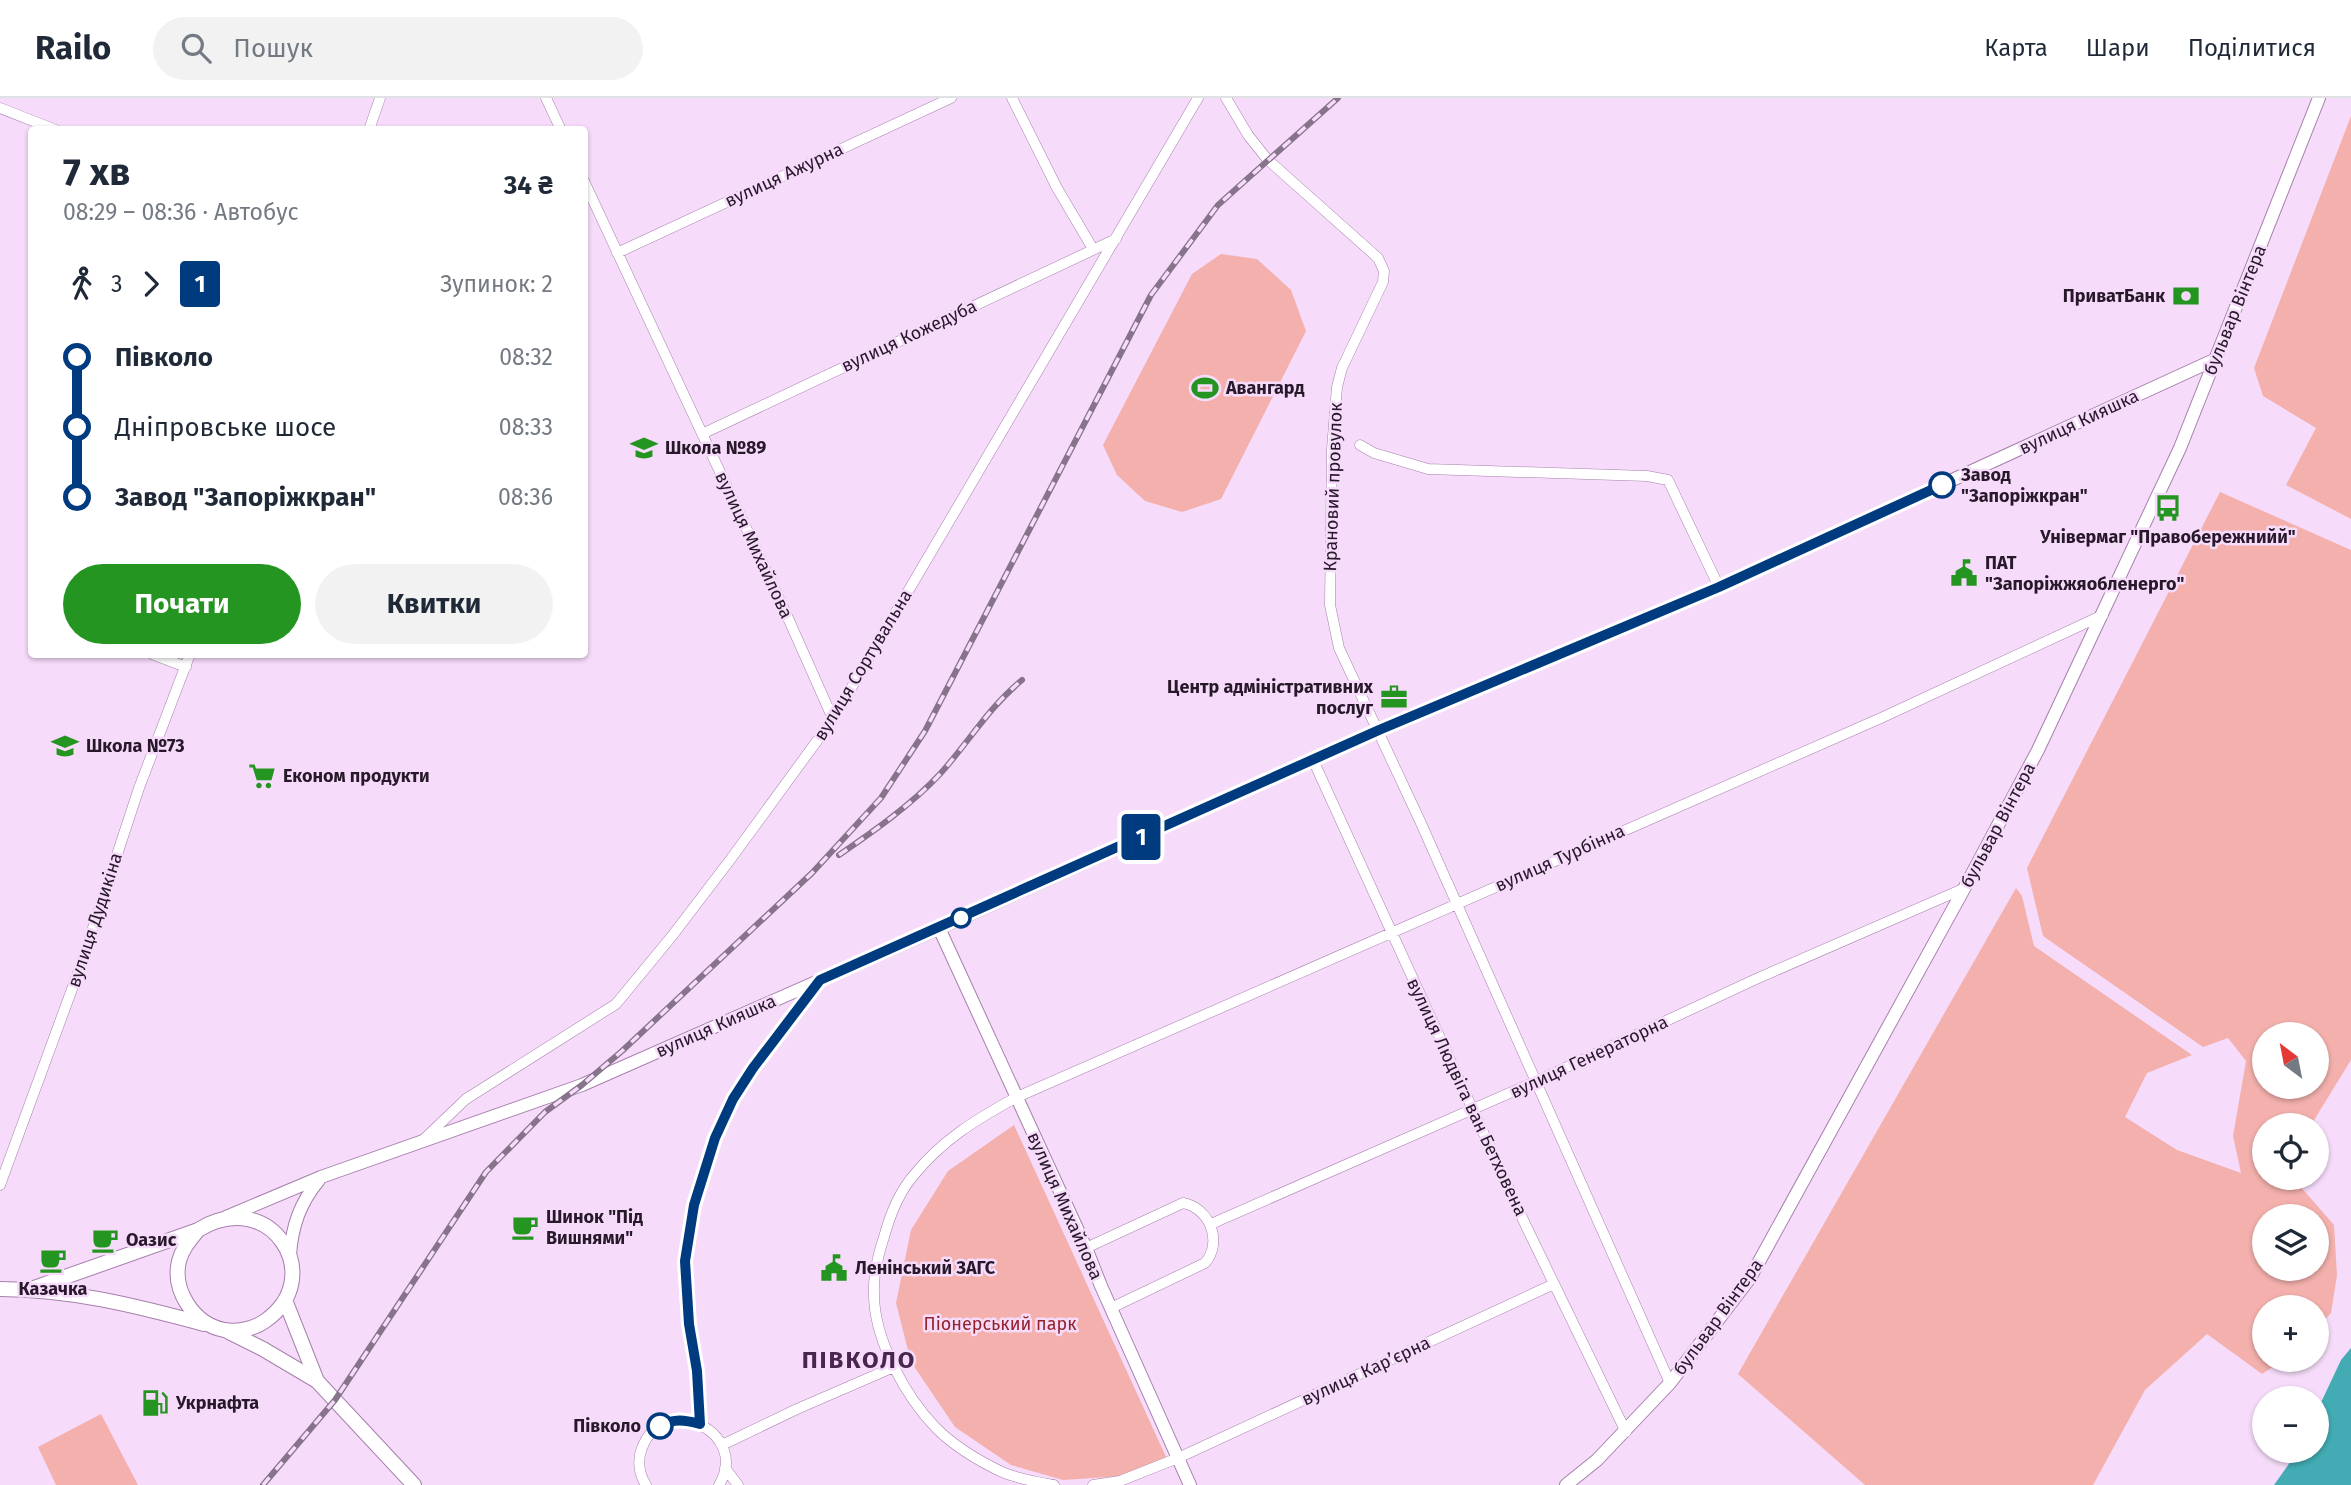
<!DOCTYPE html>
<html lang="uk">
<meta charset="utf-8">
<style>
:root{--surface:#fff;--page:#f2f2f3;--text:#1f2937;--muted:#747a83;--line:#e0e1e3;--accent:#259521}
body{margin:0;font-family:"Fira Sans",sans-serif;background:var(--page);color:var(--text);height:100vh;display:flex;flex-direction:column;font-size:26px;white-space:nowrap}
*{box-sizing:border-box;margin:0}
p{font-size:23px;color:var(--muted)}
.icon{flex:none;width:38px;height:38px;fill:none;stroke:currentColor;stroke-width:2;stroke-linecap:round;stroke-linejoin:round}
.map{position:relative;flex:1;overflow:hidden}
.panel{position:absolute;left:28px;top:28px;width:560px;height:532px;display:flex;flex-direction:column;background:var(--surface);border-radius:7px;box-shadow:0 2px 5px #0004}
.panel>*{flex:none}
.badge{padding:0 14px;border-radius:5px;font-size:24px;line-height:46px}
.needle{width:46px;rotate:328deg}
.fabs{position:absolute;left:2252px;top:924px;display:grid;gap:14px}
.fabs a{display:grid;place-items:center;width:77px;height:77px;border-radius:50%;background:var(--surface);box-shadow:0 2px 5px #0004;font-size:35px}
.map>.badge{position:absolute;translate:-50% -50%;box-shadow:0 0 0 4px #fff}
.legs{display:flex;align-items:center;gap:10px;height:77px;padding:0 35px;font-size:23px}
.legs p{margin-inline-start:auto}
.headline{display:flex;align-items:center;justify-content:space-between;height:119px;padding:0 35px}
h1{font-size:38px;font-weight:700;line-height:52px}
.button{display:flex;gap:14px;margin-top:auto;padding:14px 35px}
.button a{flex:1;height:80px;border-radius:42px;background:var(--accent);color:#fff;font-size:28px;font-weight:700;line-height:80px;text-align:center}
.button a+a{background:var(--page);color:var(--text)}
ul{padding:0 35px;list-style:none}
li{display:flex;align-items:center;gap:24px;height:70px;font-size:26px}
li i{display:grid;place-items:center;width:10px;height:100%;margin:0 9px;background:currentColor}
li i::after{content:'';width:18px;height:18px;margin:-9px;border:5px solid;border-radius:50%;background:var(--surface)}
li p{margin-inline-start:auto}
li:first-child i{background:linear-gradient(#0000 50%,currentColor 0)}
li:last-child i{background:linear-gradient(currentColor 50%,#0000 0)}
header{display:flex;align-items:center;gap:42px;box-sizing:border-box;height:98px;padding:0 35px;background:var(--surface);border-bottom:2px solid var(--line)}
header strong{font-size:33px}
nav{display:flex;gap:38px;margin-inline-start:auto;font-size:24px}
.search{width:490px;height:63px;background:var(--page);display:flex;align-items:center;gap:18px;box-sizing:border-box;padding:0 24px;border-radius:38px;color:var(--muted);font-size:26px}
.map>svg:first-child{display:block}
.green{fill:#f3b0ac;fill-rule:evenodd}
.water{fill:#42abb3}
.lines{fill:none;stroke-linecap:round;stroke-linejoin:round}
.minor-casing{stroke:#a77fad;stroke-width:11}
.tertiary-casing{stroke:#a77fad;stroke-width:14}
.secondary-casing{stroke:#a77fad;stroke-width:16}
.minor{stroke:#fff;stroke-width:10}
.tertiary{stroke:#fff;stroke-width:12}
.secondary{stroke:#fff;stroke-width:14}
.rail-casing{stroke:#87738b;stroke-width:6}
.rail{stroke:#f6dcfa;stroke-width:3.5;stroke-dasharray:10;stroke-linecap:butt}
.line-1-casing{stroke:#fff;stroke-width:16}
.line-1{stroke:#003b80;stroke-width:10}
.stop-1-dot{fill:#fff;stroke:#003b80;stroke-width:3.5}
.labels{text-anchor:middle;stroke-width:5;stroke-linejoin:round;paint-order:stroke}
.street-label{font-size:18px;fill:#27182a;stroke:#f6dcfa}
.poi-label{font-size:18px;font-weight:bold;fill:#27182a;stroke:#f6dcfa;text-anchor:start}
.stop-label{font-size:18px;font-weight:bold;fill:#27182a;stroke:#f6dcfa;text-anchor:start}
.park-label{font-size:18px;fill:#95222a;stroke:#f6dcfa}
.district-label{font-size:24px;font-weight:bold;letter-spacing:2px;fill:#49264e;stroke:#f6dcfa}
</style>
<header>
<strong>Railo</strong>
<div class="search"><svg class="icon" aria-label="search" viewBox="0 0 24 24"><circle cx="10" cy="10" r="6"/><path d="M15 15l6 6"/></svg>Пошук</div>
<nav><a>Карта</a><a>Шари</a><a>Поділитися</a></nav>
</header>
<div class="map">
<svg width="2351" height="1387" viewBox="0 0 2351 1387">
<rect width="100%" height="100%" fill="#f6dcfa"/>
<path class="green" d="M 2351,18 L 2351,421 L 2286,387 L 2316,330 L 2263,298 L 2254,270 Z
M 1221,156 L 1257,161 L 1291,192 L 1306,233 L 1221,401 L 1182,414 L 1145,403 L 1117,377 L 1103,347 L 1192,176 Z
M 2220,394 L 2351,452 L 2351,962 L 2311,1027 L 2264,1027 L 2264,1080 L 2293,1080 L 2334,1127 L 2337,1177 L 2331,1215 L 2317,1231 L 2317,1209 L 2264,1209 L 2264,1262 L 2283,1262 L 2262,1276 L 2207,1236 L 2145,1292 L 2093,1387 L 1865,1387 L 1738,1276 L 2016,790 L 2022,798 L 2034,848 L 2192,957 L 2147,975 L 2125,1019 L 2177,1052 L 2241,1075 L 2233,1038 L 2246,963 L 2228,940 L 2203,949 L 2043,838 L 2027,770 ZM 2264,936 L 2317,936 L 2317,989 L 2264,989 ZM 2264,1118 L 2317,1118 L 2317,1171 L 2264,1171 Z
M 1014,1027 L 1167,1361 L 1123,1378 L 1063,1382 L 1011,1367 L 955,1329 L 911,1264 L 896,1205 L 911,1132 L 948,1073 Z
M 101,1316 L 138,1387 L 56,1387 L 38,1349 Z"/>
<path class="water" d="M 2351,1250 L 2351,1387 L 2274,1387 L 2298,1353 L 2317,1353 L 2317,1313 L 2341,1262 Z"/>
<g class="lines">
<defs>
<path id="minor" d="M 546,0 L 561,32
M 1012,0 L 1057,90 L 1093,151
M 1226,0 L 1248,37 L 1267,61 L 1378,160 L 1384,173 L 1383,184 L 1342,270 L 1337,289 L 1332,351 L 1330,507 L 1339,550 L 1420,723 L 1670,1285
M 0,10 L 56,32
M 369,32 L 380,0
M 584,83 L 784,511 L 833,621
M 617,155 L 951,0
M 702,336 L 1116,141
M 1360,347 L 1374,355 L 1428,371 L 1647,378 L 1668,382 L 1719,489
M 152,556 L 186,569
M 1313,662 L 1526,1128 L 1626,1334
M 423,1042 L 466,1001 L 616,906 L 672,838 L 730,762 L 833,621 L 1198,0
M 0,1087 L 79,872 L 139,690 L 190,556
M 1211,1126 L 1537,983 L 1756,881 L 1965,790
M 1086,1150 L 1183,1105 C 1210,1110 1223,1144 1205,1165 L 1111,1210
M 700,1326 L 697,1273 L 689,1226 L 685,1163 L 694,1107 L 715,1040 L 733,1001 L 753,970 L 820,883
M 722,1347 L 797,1311 L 894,1269
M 725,1370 L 738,1387
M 646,1387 C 639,1376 637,1362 642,1350 C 664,1292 751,1335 719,1387
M 1054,1387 C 1037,1384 1018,1381 1002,1374 C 979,1363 954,1348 936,1330 C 905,1298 874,1241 874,1196 C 873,1177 878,1157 884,1139 C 890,1117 899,1094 914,1077 C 942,1042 977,1021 1015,1000 L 1881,620 L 2103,517
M 1093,1387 L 1120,1383 L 1178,1360 L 1554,1186"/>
<path id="tertiary" d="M 939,830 L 1086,1150 L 1101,1188 L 1190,1387
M 226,1119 L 321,1079 L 582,987 L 939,830 L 1379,632 L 1719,489 L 2216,261
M 290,1157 C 292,1128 300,1105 319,1082
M 1566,1387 L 1597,1362 L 1670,1285 L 1750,1180 L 1965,789 L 2038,652 L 2180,350 L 2319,0"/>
<path id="secondary" d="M 0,1191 C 70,1191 137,1208 204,1226
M 31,1191 L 198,1132 C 270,1087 329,1179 265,1223 C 254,1231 237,1234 224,1232 C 194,1226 172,1193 179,1163 C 182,1151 190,1142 198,1132
M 285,1202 L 317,1283
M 229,1234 L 263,1251 L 317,1283 L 414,1387"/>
</defs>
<use href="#minor" class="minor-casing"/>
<use href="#tertiary" class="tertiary-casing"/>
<use href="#secondary" class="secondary-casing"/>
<use href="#minor" class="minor"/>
<use href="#tertiary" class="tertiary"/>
<use href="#secondary" class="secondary"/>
<defs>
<path id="rail" d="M 839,757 C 874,733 911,707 940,676 C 969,644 988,610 1022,582
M 263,1387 L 335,1302 L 486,1074 L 545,1014 L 582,987 L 622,953 L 812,775 L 881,700 L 925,633 L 1151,197 L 1218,107 L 1338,0"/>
</defs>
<use href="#rail" class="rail-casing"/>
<use href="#rail" class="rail"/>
</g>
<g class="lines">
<defs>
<path id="line-1" d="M 660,1328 C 674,1320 685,1322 700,1326 L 697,1273 L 689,1226 L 685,1163 L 694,1107 L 715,1040 L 733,1001 L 753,970 L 820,882 L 1379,632 L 1719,489 L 1942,387"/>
</defs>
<use href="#line-1" class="line-1-casing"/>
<use href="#line-1" class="line-1"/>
</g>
<defs>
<symbol id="bank-bare" viewBox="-9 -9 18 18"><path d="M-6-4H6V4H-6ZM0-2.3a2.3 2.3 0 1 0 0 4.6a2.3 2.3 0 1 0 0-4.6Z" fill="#259521" stroke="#f6dcfa" stroke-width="2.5" paint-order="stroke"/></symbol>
<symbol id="stadium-bare" viewBox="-9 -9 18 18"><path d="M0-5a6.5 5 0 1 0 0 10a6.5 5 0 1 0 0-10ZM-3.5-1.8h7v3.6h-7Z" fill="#259521" stroke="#f6dcfa" stroke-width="2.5" paint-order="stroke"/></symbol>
<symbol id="school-bare" viewBox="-9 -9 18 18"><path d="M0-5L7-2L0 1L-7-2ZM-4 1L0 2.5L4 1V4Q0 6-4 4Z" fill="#259521" stroke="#f6dcfa" stroke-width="2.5" paint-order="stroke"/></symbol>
<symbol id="bus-bare" viewBox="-9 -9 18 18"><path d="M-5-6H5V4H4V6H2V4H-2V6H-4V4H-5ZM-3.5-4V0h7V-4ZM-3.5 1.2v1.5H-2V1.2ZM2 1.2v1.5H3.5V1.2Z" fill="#259521" stroke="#f6dcfa" stroke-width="2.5" paint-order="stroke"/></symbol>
<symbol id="civic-bare" viewBox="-9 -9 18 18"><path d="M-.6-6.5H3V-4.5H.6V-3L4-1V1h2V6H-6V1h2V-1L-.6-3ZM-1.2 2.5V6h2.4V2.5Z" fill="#259521" stroke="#f6dcfa" stroke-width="2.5" paint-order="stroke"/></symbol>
<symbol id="office-bare" viewBox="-9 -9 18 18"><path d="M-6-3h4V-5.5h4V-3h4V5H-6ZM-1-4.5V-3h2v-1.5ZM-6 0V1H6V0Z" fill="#259521" stroke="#f6dcfa" stroke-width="2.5" paint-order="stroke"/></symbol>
<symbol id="supermarket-bare" viewBox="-9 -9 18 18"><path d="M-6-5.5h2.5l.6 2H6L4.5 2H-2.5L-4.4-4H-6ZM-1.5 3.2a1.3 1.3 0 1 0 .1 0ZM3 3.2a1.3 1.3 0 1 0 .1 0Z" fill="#259521" stroke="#f6dcfa" stroke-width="2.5" paint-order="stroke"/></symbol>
<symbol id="cafe-bare" viewBox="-9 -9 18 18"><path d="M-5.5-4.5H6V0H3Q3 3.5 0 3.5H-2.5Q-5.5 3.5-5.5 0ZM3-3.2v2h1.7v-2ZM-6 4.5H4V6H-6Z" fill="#259521" stroke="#f6dcfa" stroke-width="2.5" paint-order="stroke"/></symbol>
<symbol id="fuel-bare" viewBox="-9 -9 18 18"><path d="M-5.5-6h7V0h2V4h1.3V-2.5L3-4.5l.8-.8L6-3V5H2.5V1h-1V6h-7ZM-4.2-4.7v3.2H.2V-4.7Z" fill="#259521" stroke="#f6dcfa" stroke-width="2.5" paint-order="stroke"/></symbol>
</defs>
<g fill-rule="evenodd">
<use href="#bank-bare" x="2167" y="179" width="38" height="38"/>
<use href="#stadium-bare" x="1186" y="271" width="38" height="38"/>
<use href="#school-bare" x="625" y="331" width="38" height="38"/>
<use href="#bus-bare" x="2149" y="391" width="38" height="38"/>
<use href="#civic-bare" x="1945" y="456" width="38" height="38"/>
<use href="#office-bare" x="1375" y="580" width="38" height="38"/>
<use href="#school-bare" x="46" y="629" width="38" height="38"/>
<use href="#supermarket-bare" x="243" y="659" width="38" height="38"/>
<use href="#cafe-bare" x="506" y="1110" width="38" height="38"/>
<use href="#cafe-bare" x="86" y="1123" width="38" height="38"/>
<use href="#cafe-bare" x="34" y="1143" width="38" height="38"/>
<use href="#civic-bare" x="815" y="1151" width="38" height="38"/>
<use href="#fuel-bare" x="136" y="1286" width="38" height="38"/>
</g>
<g class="stop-1-dot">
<circle cx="1942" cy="387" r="12"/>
<circle cx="961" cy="820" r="9"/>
<circle cx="660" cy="1328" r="12"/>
</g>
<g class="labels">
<g class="street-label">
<text transform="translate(784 77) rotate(-25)" y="6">вулиця Ажурна</text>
<text transform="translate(2235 212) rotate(-68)" y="6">бульвар Вінтера</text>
<text transform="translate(909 238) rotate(-25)" y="6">вулиця Кожедуба</text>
<text transform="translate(2079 324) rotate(-25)" y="6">вулиця Кияшка</text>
<text transform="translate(1333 389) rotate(-88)" y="6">Крановий провулок</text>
<text transform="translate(754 447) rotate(65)" y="6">вулиця Михайлова</text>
<text transform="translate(863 567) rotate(-59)" y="6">вулиця Сортувальна</text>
<text transform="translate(1998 727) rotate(-62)" y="6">бульвар Вінтера</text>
<text transform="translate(1560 760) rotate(-24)" y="6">вулиця Турбінна</text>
<text transform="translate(95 822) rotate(-72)" y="6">вулиця Дудикіна</text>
<text transform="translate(716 928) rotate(-24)" y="6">вулиця Кияшка</text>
<text transform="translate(1589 959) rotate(-25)" y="6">вулиця Генераторна</text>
<text transform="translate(1467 999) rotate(65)" y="6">вулиця Людвіга ван Бетховена</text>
<text transform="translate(1065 1108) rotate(66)" y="6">вулиця Михайлова</text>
<text transform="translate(1718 1219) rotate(-54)" y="6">бульвар Вінтера</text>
<text transform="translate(1366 1273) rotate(-25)" y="6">вулиця Кар’єрна</text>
</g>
<g class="poi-label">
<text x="2165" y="204" text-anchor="end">ПриватБанк</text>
<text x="1226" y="296">Авангард</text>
<text x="665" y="356">Школа №89</text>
<text x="2168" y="445" text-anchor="middle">Універмаг "Правобережнийй"</text>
<text x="1985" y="471">ПАТ<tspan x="1985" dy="21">"Запоріжжяобленерго"</tspan></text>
<text x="1373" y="595" text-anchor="end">Центр адміністративних<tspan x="1373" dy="21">послуг</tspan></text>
<text x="86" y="654">Школа №73</text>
<text x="283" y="684">Економ продукти</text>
<text x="546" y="1125">Шинок "Під<tspan x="546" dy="21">Вишнями"</tspan></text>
<text x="126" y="1148">Оазис</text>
<text x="855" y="1176">Ленінський ЗАГС</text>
<text x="53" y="1197" text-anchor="middle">Казачка</text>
<text x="176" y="1311">Укрнафта</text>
</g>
<g class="stop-label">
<text x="1961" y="383">Завод<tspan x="1961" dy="21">"Запоріжкран"</tspan></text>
<text x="641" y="1334" text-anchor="end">Півколо</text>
</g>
<g class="park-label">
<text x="1000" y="1232">Піонерський парк</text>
</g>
<g class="district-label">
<text x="859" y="1270">ПІВКОЛО</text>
</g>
</g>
</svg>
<div class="fabs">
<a><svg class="needle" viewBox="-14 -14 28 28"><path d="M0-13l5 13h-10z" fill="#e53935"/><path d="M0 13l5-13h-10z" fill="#747a83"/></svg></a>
<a><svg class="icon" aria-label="locate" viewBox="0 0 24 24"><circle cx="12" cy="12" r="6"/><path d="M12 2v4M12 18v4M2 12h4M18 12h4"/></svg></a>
<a><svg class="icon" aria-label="layers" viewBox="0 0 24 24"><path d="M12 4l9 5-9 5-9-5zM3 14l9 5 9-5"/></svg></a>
<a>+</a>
<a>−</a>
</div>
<b class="badge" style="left:1141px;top:739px;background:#003b80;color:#fff">1</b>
<section class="panel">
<div class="headline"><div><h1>7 хв</h1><p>08:29 – 08:36 · Автобус</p></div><b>34 ₴</b></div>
<div class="legs"><svg class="icon" aria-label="walk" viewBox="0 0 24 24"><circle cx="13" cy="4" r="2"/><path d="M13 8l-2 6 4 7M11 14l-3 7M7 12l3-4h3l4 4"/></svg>3<svg class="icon" aria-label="forward" viewBox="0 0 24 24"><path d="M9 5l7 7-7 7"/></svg><b class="badge" style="background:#003b80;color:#fff">1</b><p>Зупинок: 2</p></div>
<ul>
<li><i style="color:#003b80"></i><b>Півколо</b><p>08:32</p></li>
<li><i style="color:#003b80"></i><span>Дніпровське шосе</span><p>08:33</p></li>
<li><i style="color:#003b80"></i><b>Завод &quot;Запоріжкран&quot;</b><p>08:36</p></li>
</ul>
<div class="button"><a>Почати</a><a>Квитки</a></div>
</section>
</div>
